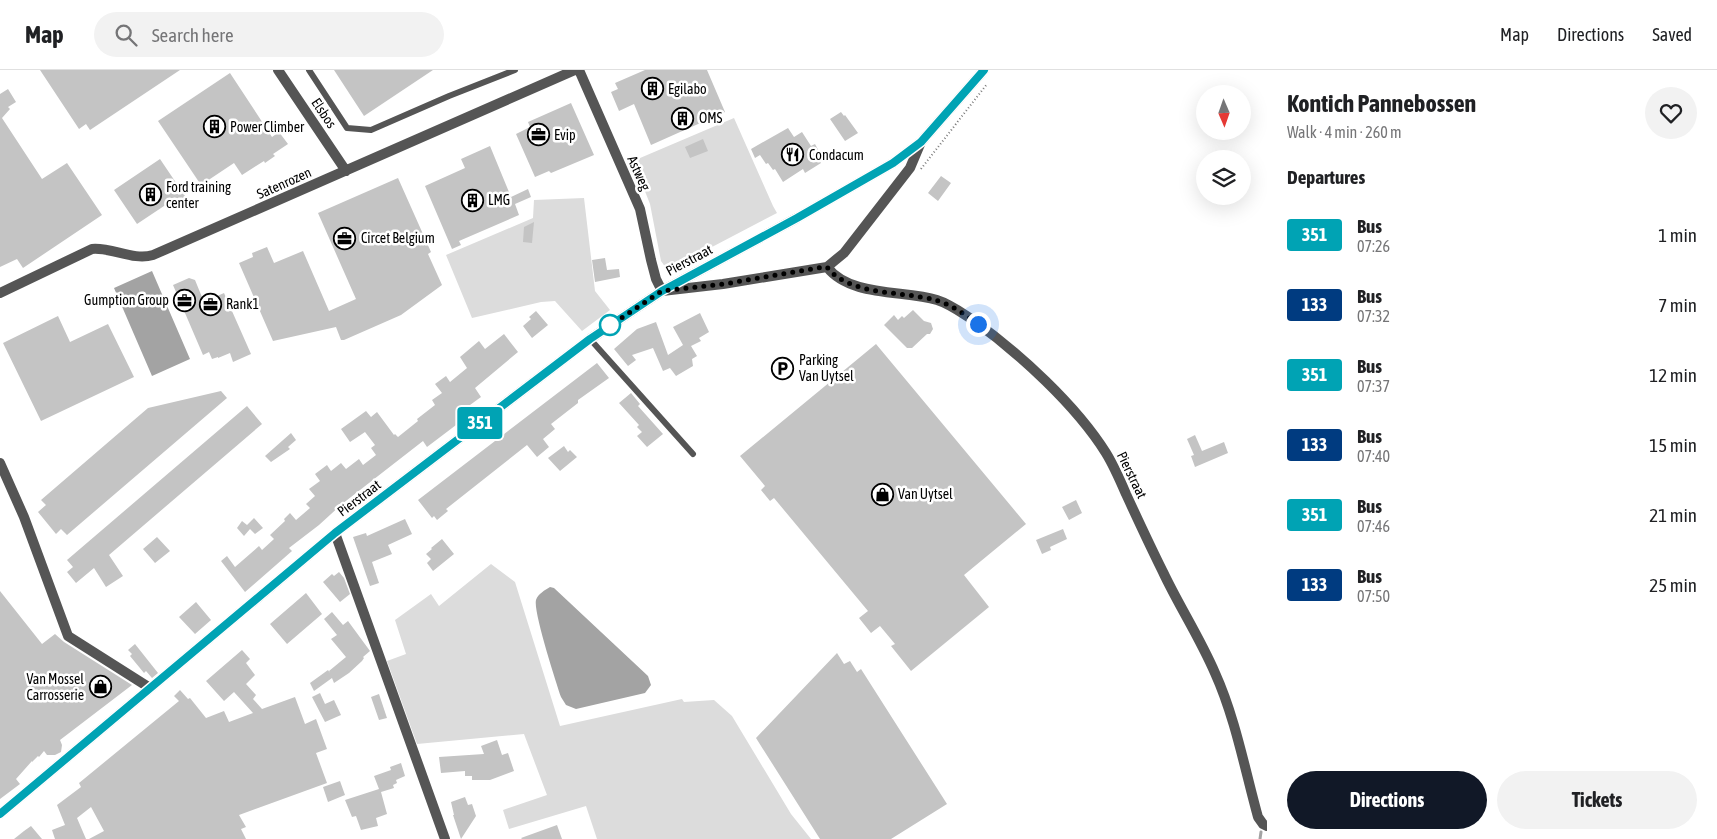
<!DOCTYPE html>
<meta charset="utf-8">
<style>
:root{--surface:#fff;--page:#f2f2f2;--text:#202124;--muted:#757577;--line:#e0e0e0;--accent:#111827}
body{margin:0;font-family:"Asap Condensed",sans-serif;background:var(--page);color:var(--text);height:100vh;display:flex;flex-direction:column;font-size:19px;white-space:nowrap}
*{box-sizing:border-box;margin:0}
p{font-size:16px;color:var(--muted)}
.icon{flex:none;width:28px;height:28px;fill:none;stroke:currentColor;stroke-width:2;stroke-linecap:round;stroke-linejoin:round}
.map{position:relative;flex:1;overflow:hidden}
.details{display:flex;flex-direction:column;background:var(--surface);width:450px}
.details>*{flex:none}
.badge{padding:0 10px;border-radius:4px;font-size:18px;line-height:32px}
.needle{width:32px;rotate:178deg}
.controls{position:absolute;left:1196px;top:15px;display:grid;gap:10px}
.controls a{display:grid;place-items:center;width:55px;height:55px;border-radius:50%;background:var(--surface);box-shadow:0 5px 20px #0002;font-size:25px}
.you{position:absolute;width:25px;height:25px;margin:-12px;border:4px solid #fff;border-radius:50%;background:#1a73e8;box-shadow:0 0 0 8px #1a73e833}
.map>.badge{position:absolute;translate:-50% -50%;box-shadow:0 0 0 2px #fff}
h2{padding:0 20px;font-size:19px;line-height:45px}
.round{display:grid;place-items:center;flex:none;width:52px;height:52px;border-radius:26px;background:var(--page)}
.headline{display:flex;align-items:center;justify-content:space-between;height:85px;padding:0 20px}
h1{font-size:24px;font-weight:700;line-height:38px}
.primary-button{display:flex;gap:10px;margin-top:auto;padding:10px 20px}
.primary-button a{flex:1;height:58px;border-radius:30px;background:var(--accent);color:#fff;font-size:20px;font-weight:700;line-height:58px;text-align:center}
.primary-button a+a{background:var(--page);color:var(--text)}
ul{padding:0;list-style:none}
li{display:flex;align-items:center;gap:15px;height:70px;padding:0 20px}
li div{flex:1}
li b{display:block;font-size:19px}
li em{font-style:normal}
li .badge{min-width:55px;font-weight:700;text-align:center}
header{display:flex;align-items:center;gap:30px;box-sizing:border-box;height:70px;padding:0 25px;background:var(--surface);border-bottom:1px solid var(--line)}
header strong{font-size:24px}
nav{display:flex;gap:28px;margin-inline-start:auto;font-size:18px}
.search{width:350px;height:45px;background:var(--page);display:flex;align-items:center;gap:12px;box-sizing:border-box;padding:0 18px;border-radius:28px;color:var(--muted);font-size:19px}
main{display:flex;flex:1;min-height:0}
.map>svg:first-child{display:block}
.green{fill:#dcdcdc}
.water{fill:#a3a3a3}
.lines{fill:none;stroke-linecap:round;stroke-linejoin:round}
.stream{stroke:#a3a3a3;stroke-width:3}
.building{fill:#c4c4c4}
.path{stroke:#777;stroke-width:2;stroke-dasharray:1 2.5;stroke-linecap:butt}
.lane{stroke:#555;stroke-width:6}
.street{stroke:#555;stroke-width:10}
.secondary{stroke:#222;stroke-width:10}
.line-casing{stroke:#fff;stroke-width:11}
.line{stroke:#00a3b4;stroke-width:8}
.walk{stroke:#000;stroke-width:5;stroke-dasharray:0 9}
.stop-dot{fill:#fff;stroke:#00a3b4;stroke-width:2.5}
.labels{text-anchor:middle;stroke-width:5;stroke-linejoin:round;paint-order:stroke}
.poi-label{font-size:14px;fill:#000;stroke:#fff;text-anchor:start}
.street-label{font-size:14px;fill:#000;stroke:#fff}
</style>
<header>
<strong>Map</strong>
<div class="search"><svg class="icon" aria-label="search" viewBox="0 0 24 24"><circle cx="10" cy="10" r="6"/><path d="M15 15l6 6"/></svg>Search here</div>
<nav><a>Map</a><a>Directions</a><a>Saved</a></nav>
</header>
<main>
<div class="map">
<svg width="1267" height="769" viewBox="0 0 1267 769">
<rect width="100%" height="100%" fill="#fff"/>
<path class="green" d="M 734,48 L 773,136 L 777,143 L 670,199 L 666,198 L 661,191 L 650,134 L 633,91 Z
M 584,128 L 595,221 L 610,240 L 582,261 L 555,231 L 541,232 L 472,248 L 446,185 L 533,148 L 534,130 Z
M 491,494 L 515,512 L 560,656 L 682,629 L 684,632 L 714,630 L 732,646 L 791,744 L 811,769 L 597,769 L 586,736 L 509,759 L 503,740 L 547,725 L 524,664 L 417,674 L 387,591 L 406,584 L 395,550 L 431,524 L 439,536 Z"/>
<path class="water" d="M 152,201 L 190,289 L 152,306 L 114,218 Z
M 550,517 L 554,518 L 648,606 L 651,615 L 645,623 L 576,639 L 566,635 L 561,627 C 556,612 533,541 536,530 C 538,524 545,520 550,517 Z"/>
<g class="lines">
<path class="stream" d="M 1260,769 L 1261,762"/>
</g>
<path class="building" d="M 40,0 L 180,0 L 90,60 L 86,54 L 79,59 Z
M 334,0 L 433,0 L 364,46 Z
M 645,0 L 707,0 L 725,42 L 651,75 L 634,34 L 619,41 L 611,22 L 618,19 L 615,13 Z
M 230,3 L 272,67 L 279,62 L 288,74 L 273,84 L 275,86 L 265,93 L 264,91 L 242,105 L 234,93 L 201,115 L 158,51 Z
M 8,19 L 16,32 L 8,37 L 10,39 L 2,48 L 42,109 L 67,93 L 102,145 L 23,198 L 17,189 L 0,197 L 0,24 Z
M 571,33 L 594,85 L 551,103 L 549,101 L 535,107 L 516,64 L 530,57 L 528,52 Z
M 841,42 L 844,46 L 845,45 L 858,63 L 845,71 L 830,49 Z
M 788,58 L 794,67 L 802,62 L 811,76 L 815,74 L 821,85 L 817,87 L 821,93 L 805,103 L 803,99 L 783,112 L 775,99 L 773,100 L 768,93 L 766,94 L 760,85 L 755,88 L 751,79 Z
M 703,69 L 708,81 L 690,88 L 685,77 Z
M 490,76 L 511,127 L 528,119 L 531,127 L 515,134 L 519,145 L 459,171 L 461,175 L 452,179 L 425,116 L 465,98 L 461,89 Z
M 160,89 L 187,129 L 174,137 L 170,132 L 137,154 L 114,120 Z
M 941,106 L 951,113 L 938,131 L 928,123 Z
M 398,108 L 431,182 L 428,184 L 442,215 L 401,245 L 344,270 L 341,270 L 336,257 L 273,271 L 239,193 L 253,187 L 252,183 L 267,177 L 274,193 L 303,181 L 329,241 L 356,229 L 318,143 Z
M 534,152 L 532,173 L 523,172 L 524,157 Z
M 605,188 L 607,200 L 619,199 L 620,207 L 595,212 L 592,190 Z
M 189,208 L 195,210 L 204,232 L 224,223 L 251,284 L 233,292 L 230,283 L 218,288 L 218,287 L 212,289 L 209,282 L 203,285 L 173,215 Z
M 913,240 L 924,251 L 931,253 L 933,259 L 930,264 L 927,264 L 912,278 L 907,278 L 884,255 L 894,245 L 898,250 L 902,246 L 904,248 Z
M 536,241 L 548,255 L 532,268 L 523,256 L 531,249 L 529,247 Z
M 700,243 L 709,262 L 699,268 L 701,271 L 691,276 L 697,286 L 692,289 L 693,296 L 676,306 L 670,298 L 663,301 L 653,278 L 632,285 L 636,290 L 628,296 L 614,279 L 637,259 L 656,252 L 668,285 L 683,275 L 673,257 Z
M 58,246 L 70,272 L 108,254 L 134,307 L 41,351 L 3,273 Z
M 504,264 L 518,282 L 475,318 L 481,327 L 459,343 L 464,349 L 427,377 L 423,371 L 342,434 L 319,455 L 289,478 L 292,481 L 245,522 L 221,491 L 227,486 L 235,497 L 259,476 L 262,480 L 274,469 L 270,465 L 285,451 L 284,449 L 290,443 L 296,450 L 310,438 L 306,434 L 315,426 L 309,419 L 320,411 L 315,404 L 327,395 L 331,401 L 341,393 L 346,399 L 359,389 L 363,395 L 376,385 L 371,378 L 375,375 L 365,362 L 350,372 L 341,359 L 366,341 L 371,347 L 377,342 L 394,365 L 395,364 L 398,367 L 418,351 L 417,349 L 435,335 L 432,330 L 442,323 L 435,314 L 446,306 L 450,312 L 467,298 L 460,287 L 479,271 L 485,279 Z
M 876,274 L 1026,454 L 964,505 L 989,537 L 911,601 L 891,576 L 895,574 L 880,556 L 871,563 L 859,548 L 868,541 L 774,428 L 770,431 L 761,420 L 765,416 L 740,386 Z
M 597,293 L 609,308 L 578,330 L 578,333 L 551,354 L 555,359 L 543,369 L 549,377 L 537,387 L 527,375 L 446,439 L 448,441 L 437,450 L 434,446 L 432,448 L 418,430 Z
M 221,321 L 227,328 L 67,465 L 61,459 L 56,464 L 38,442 L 46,435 L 41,430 L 148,338 Z
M 631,323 L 640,334 L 638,336 L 663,364 L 647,377 L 637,366 L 642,362 L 637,357 L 639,355 L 619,333 Z
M 247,336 L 262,354 L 109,485 L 123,506 L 106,517 L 94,498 L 76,513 L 67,502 L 73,497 L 67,490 Z
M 291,363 L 296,370 L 288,377 L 290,379 L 271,392 L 265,386 Z
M 1195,365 L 1202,381 L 1224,372 L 1228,383 L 1195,397 L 1191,386 L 1194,385 L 1187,369 Z
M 564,376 L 568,382 L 570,380 L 577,387 L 560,401 L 548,388 Z
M 1076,430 L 1082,443 L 1069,450 L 1062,437 Z
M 254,448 L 263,458 L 255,464 L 250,459 L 244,466 L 237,458 L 242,451 L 247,455 Z
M 405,449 L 412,464 L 388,475 L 392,484 L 372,492 L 379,513 L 370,516 L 353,467 L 366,463 L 367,466 Z
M 1063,459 L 1067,469 L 1050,477 L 1051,480 L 1042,484 L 1036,470 Z
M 157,467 L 170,481 L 155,493 L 143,479 Z
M 442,469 L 454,484 L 433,501 L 427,493 L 431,489 L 426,484 L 432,479 L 431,478 Z
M 339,502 L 344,508 L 350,524 L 340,532 L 323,512 L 332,504 L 334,506 Z
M 0,521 L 42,574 L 55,564 L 64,572 L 132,615 L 60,670 L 62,675 L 61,682 L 55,685 L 47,685 L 44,681 L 39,687 L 38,686 L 32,692 L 32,691 L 16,709 L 20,714 L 0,729 Z
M 306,523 L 322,544 L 287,574 L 270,554 Z
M 196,532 L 211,550 L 195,564 L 179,547 Z
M 332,542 L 343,555 L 348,551 L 370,581 L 363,587 L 364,588 L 362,591 L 349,603 L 334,613 L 332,608 L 314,621 L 310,613 L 328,600 L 330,603 L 329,601 L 346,587 L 331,569 L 337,565 L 324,549 Z
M 135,574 L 158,603 L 152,608 L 146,601 L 144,603 L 130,586 L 132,584 L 128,580 Z
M 242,580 L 250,589 L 246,593 L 255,605 L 246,614 L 256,625 L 253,629 L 262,639 L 295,627 L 305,654 L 316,649 L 327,679 L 316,683 L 327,713 L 239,745 L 246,757 L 241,759 L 246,769 L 89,769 L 104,761 L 91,737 L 77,748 L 86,769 L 55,769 L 52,760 L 65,755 L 57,735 L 81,717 L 79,713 L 179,631 L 174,626 L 180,620 L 188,629 L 190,628 L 206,648 L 224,641 L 229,652 L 253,643 L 234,622 L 224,631 L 206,611 Z
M 837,583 L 844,594 L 850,591 L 857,602 L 861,599 L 947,734 L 891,769 L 820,769 L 756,668 Z
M 320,623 L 325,634 L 334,630 L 341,645 L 325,652 L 312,627 Z
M 379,624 L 387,648 L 379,650 L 371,627 Z
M 497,670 L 502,685 L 508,683 L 514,701 L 490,710 L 472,710 L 472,706 L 465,706 L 465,701 L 441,703 L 439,687 L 484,684 L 481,676 Z
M 401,693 L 405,706 L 396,710 L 397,713 L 393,715 L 394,718 L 381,722 L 387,744 L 376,748 L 378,756 L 361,760 L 356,746 L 352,747 L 345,730 L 379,719 L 374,706 L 391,700 L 390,697 Z
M 340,711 L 345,725 L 328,732 L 323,717 Z
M 465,727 L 468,735 L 472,734 L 476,746 L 461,769 L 453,745 L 454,745 L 451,732 Z
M 557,755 L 562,769 L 522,769 L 521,768 Z
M 31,756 L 42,769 L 14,769 L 24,761 Z"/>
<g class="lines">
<path class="path" d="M 921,99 L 987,14"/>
<path class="lane" d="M 309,0 L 347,58 L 371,60 L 449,26 L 515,0
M 590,269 L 693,384"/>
<path class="street" d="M 278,0 L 346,101
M 579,0 L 640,139 L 651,190 L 656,209 L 662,221 L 723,214 L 827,197 L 844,183 L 910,98 L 921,72
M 827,197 C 850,227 904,220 937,230 C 950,234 962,243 973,250 C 1019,283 1076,335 1106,383 C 1114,396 1120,410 1126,424 C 1138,450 1150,476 1163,502 C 1179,536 1200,568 1215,603 C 1235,647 1245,700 1258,747 L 1263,754 L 1267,756
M 0,223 L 92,179 C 112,177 133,191 153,185 L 575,0
M 0,393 L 24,447 L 68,566 L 150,618
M 335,463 L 445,769"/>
<path class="secondary" d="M 0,744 L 335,463 L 590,269 L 662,221 L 797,148 L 893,93 L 921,72 L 984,0"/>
</g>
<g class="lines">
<defs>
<path id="line" d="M 0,744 L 335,463 L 590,269 L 662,221 L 797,148 L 893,93 L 921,72 L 984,0"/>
</defs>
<use href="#line" class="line-casing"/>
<use href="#line" class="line"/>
<path class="walk" d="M 610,255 L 605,259 L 662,221 L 724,214 L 824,197 L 827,197 C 849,226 903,221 935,230 C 951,234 965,245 978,254"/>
</g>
<defs>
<symbol id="building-ring" viewBox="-11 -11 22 22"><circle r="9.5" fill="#fff" stroke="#000" stroke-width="1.5"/><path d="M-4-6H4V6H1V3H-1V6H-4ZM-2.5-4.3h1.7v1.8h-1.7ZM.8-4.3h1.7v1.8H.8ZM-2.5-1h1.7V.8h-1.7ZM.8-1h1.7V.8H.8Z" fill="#000"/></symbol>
<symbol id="office-ring" viewBox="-11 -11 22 22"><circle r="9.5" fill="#fff" stroke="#000" stroke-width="1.5"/><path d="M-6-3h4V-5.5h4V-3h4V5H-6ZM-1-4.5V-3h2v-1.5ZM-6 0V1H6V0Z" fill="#000"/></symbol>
<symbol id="restaurant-ring" viewBox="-11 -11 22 22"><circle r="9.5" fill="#fff" stroke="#000" stroke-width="1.5"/><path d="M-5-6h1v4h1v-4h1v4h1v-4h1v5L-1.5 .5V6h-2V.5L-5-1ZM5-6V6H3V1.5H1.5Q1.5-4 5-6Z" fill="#000"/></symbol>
<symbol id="parking-ring" viewBox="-11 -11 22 22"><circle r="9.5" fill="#fff" stroke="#000" stroke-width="1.5"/><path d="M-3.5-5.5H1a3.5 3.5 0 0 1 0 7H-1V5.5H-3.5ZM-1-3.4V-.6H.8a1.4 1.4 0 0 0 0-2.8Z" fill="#000"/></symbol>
<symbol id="shop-ring" viewBox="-11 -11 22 22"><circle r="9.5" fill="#fff" stroke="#000" stroke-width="1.5"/><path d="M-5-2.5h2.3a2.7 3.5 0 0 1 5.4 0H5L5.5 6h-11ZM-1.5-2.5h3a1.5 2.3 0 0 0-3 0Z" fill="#000"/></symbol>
</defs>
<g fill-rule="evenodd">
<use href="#building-ring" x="640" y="6" width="25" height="25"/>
<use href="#building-ring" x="670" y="36" width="25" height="25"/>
<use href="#building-ring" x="202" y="44" width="25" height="25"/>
<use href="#office-ring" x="526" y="52" width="25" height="25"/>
<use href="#restaurant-ring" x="780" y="72" width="25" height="25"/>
<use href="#building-ring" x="138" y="112" width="25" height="25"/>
<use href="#building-ring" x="460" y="118" width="25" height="25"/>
<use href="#office-ring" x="332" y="156" width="25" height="25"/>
<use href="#office-ring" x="172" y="218" width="25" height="25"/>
<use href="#office-ring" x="198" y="222" width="25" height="25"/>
<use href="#parking-ring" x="770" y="286" width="25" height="25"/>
<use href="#shop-ring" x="870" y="412" width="25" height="25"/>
<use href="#shop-ring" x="88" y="604" width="25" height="25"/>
</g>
<circle class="stop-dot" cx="610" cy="255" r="10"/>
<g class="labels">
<g class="poi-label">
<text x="668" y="24">Egilabo</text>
<text x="699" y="53">OMS</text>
<text x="230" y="62">Power Climber</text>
<text x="554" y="70">Evip</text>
<text x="809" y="90">Condacum</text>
<text x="166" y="122">Ford training<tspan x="166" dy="16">center</tspan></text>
<text x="488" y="135">LMG</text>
<text x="361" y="173">Circet Belgium</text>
<text x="169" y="235" text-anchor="end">Gumption Group</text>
<text x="226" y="239">Rank1</text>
<text x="799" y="295">Parking<tspan x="799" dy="16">Van Uytsel</tspan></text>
<text x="898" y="429">Van Uytsel</text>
<text x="84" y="614" text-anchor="end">Van Mossel<tspan x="84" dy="16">Carrosserie</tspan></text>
</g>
<g class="street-label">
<text transform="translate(324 43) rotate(56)" y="5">Elsbos</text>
<text transform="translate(639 103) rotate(66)" y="5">Astweg</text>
<text transform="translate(284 113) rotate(-24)" y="5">Satenrozen</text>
<text transform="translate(689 190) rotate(-28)" y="5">Pierstraat</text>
<text transform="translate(1132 405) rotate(64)" y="5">Pierstraat</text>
<text transform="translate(359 428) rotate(-37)" y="5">Pierstraat</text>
</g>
</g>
</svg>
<div class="controls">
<a><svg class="needle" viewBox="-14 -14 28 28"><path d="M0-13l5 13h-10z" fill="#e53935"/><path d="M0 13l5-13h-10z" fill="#757577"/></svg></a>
<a><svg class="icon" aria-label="layers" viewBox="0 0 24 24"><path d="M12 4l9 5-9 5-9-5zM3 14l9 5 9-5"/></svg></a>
</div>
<div class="you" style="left:978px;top:254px"></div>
<b class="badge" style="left:480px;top:353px;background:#00a3b4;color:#fff">351</b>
</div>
<section class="details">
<div class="headline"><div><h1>Kontich Pannebossen</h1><p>Walk · 4 min · 260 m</p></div><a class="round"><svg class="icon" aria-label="heart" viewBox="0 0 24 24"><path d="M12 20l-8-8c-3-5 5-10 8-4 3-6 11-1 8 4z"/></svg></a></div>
<h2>Departures</h2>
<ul>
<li><span class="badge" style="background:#00a3b4;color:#fff">351</span><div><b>Bus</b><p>07:26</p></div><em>1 min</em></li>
<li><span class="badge" style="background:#003b80;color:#fff">133</span><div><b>Bus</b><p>07:32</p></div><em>7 min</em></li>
<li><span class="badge" style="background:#00a3b4;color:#fff">351</span><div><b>Bus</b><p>07:37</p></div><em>12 min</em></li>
<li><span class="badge" style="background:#003b80;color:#fff">133</span><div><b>Bus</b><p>07:40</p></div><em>15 min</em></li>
<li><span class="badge" style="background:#00a3b4;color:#fff">351</span><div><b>Bus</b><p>07:46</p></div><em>21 min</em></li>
<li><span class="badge" style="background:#003b80;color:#fff">133</span><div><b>Bus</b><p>07:50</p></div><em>25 min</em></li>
</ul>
<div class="primary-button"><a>Directions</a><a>Tickets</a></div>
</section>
</main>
